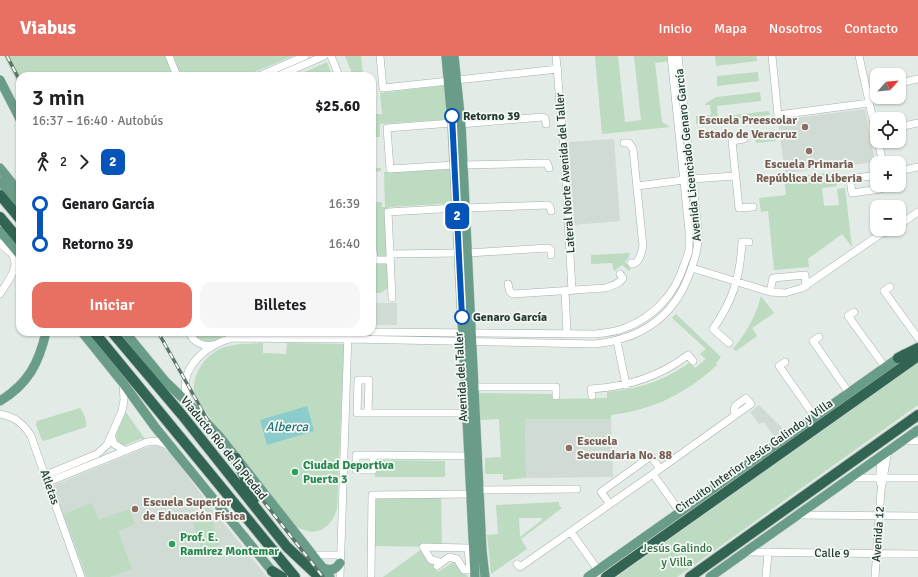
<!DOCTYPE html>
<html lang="es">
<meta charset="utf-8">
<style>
:root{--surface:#fff;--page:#f6f6f6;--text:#202124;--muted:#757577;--accent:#e87062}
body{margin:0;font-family:Signika,sans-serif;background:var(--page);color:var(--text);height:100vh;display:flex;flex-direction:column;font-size:15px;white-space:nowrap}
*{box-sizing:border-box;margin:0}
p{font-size:13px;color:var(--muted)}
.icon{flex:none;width:22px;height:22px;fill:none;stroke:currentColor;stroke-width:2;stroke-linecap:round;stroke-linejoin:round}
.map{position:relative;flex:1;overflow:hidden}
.drawer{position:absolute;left:16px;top:16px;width:360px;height:264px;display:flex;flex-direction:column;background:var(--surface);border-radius:12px;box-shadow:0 1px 3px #0004}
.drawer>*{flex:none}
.badge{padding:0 8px;border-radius:6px;font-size:14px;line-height:26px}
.needle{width:26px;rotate:63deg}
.buttons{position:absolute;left:870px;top:12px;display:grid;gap:8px}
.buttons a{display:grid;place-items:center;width:36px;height:36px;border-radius:8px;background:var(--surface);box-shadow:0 1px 3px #0004;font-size:20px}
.map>.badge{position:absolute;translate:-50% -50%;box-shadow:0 0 0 2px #fff}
.legs{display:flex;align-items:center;gap:6px;height:44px;padding:0 16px;font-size:13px}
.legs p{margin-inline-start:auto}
.headline{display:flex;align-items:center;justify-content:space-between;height:68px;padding:0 16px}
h1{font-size:22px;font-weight:600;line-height:30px}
.primary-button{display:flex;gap:8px;margin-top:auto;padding:8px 16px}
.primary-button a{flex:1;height:46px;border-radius:12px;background:var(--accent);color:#fff;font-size:16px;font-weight:600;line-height:46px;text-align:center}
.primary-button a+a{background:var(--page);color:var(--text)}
ul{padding:0 16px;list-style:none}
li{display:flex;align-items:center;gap:14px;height:40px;font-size:15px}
li i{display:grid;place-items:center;width:6px;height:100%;margin:0 5px;background:currentColor}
li i::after{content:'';width:10px;height:10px;margin:-5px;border:3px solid;border-radius:50%;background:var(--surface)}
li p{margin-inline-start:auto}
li:first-child i{background:linear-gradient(#0000 50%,currentColor 0)}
li:last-child i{background:linear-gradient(currentColor 50%,#0000 0)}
header{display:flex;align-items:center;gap:24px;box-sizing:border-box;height:56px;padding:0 20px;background:var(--accent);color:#fff}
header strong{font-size:19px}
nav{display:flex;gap:22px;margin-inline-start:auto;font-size:14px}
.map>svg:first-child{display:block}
.built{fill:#d0dbd4}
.green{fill:#bcdbc0;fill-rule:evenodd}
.water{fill:#8dcccc}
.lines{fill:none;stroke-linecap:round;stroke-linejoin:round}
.minor-casing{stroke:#a5b2ab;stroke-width:8}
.major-casing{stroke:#c1c8c5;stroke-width:10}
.highway-casing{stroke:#c1c8c5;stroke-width:12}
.minor{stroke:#fff;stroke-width:7}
.major{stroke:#699d88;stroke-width:9}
.highway{stroke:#316452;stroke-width:10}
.rail-casing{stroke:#5d766c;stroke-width:3.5}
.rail{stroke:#f2f8f4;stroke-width:2;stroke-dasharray:6;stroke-linecap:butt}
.line-1-casing{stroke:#fff;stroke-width:9}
.line-1{stroke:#0554ba;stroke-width:6}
.stop-1-dot{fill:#fff;stroke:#0554ba;stroke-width:2}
.education-dot{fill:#8d6e63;stroke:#f2f8f4;stroke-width:1.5}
.leisure-dot{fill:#2e9e5b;stroke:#f2f8f4;stroke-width:1.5}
.labels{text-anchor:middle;stroke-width:3.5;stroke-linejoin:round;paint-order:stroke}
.stop-label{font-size:12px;font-weight:bold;fill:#233a31;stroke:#f2f8f4;text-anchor:start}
.education-label{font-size:12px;font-weight:bold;fill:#785e54;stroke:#f2f8f4;text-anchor:start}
.street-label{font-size:12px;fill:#233a31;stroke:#f2f8f4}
.leisure-label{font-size:12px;font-weight:bold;fill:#27864d;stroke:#f2f8f4;text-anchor:start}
.park-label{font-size:12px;fill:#306e3f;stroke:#f2f8f4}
.water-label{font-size:13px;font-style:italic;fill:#217072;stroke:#f2f8f4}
</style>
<header>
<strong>Viabus</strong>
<nav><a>Inicio</a><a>Mapa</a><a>Nosotros</a><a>Contacto</a></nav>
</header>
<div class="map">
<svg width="918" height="521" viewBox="0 0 918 521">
<rect width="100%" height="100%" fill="#e2ebe5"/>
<path class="built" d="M 865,53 L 875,106 L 785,117 L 778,64 Z
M 614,83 L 620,165 L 574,169 L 568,86 Z
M 376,247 L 397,247 L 397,269 L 376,269 Z
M 759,349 L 785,375 L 775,382 L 764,366 L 759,368 L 750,356 Z
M 525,363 L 611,363 L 613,421 L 526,422 Z
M 153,390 L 158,390 L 164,393 L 172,399 L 209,449 L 267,521 L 83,521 L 52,430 L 145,392 Z"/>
<path class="green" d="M 4,0 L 293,0 L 245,20 L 20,20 L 20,32 Z
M 345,0 L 361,0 L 363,20 L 353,20 Z
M 595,0 L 618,0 L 625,66 L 641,64 L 634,0 L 669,0 L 670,5 L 655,7 L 662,66 L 670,71 L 602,78 Z
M 715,0 L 756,0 L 757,5 L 716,10 Z
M 327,6 L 332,20 L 295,20 Z
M 758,16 L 759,25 L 717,30 L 717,20 Z
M 449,29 L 452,63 L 380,68 L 380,81 L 372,81 L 372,63 L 376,63 L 376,58 L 382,58 L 380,37 Z
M 760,36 L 761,45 L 717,50 L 718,61 L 769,55 L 770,59 L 696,68 L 696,60 L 711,59 L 710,49 L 705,49 L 705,48 L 716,41 Z
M 774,74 L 776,85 L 756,87 L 754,76 Z
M 372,95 L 372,112 L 381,112 L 381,115 L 373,116 L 374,146 L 382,146 L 382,151 L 385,151 L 384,116 L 456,113 L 458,147 L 389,151 L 393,228 L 381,237 L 376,237 L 376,218 L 372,217 Z
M 835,116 L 837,130 L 822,132 L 824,150 L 839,149 L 837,133 L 845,132 L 852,191 L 842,178 L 808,203 L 809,211 L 774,214 L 768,155 L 761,156 L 759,142 L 786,139 L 784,122 Z
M 630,197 L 628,202 L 625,206 L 631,213 L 629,215 L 622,209 L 614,215 L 612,207 L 591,208 L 591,199 Z
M 761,240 L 774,257 L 752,272 L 757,280 L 736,295 L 733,293 C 746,277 756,260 761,240 Z
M 676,258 L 721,301 L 716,307 L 717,309 C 687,337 653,354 611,359 L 611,363 L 525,363 L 526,422 L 503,424 L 503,418 L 485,418 L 485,402 L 501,401 L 499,363 L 480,364 L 479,337 L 552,338 L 553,343 L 607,342 L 607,336 C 638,333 665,325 690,306 L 695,312 L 706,303 L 700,298 L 706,293 L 672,262 Z
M 194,276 L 224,276 C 218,289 200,290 194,276 Z
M 263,287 L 263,297 L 286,298 L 287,287 L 344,288 L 337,453 C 331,474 313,483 294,469 C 265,434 234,400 210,362 C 205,354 197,345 194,336 C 193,330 195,321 198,315 C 213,287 235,288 263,287 Z
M 918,307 L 918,349 L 677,521 L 617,521 Z
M 80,352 C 84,357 87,365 86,371 L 44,385 L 42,384 L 36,369 L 37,365 Z
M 126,356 L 145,383 L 140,383 L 123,390 L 117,386 L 116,376 L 124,357 Z
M 375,404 L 445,405 L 445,421 L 375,421 Z
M 441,440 L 442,491 L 374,490 L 374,441 Z
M 559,446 L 559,449 L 562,452 L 521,483 L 527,493 L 491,518 L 487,479 L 498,478 L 496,449 ZM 519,462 L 541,462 L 542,464 L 520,481 Z
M 92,447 L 99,464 L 129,453 L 135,468 L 118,475 L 132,513 L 109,521 L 87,521 L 64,458 Z
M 208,452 L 220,489 L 202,495 L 190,458 Z
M 422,493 L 438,516 L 456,504 L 468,521 L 383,521 Z"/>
<path class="water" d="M 307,350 L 314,375 L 267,389 L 260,364 Z"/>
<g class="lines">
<defs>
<path id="minor" d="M 169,0 L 177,20
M 331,0 L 339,20
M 380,0 L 383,32 L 449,25
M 556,0 L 565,107 L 572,235
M 772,0 L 778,59 L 869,47
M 859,0 L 877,82
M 259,20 L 305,0
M 278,20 L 324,0
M 457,24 L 558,13
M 899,27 L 918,23
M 452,67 L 387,72 L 390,113 L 454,109
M 461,68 L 542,61 L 545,62 L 546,68
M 899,71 L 918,67
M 744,83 L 732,85 L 739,152 L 753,151
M 878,85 L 883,107
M 624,87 L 629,87 L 633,93 L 643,190 C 641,197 640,206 633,208 L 631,207
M 463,109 L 547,107 L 549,112
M 899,115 L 918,111
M 877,119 L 850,123 L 852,137 L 881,133 L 880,129
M 692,123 L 735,120
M 637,130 L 684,124
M 465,152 L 548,149 L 550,151 L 551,155
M 899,169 L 918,156
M 0,187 C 3,191 8,194 12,198 C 21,211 7,226 0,238
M 373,194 L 374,204 L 390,204
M 468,197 L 548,192 L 551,194 L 551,199
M 390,198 L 388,156 L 457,152
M 692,212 L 770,236 L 785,237 L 802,232 L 882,177 L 889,176 L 893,173
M 508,228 L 510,236 L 513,238 L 605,232 C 612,230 619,228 623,222 L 620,218
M 890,231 L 884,235 L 918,282
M 565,235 L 567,278
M 770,236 L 773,222 L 805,219 L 806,230
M 392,242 L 390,198 L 459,197
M 854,256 L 848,260 L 885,311
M 189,276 C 193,286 203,291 213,289
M 372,276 L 595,278 C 605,277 616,276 625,272 C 654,261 675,238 684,209 C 686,204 688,199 689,194 C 689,188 689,181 689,175 L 671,0
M 819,281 L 813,285 L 849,337
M 617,285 L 626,329
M 729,287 L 713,273 C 733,244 740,222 742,186 L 749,186
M 785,306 L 779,310 L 815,361
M 473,331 L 556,331 L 556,340
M 592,340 L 591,333 C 627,331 659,321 688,299 L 693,305
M 190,347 C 173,317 205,288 233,282 L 348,283 L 595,288 C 640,283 673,262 689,219 C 695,203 699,192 698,174 L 678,0
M 368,357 L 369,324 L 358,324 L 357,357 L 466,357
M 0,358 C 15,361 23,367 31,380 L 81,521
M 111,379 L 114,388 L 124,394
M 902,385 L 918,385
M 373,399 L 373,414 L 356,414 L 356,399 L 469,400
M 653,418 L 680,456
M 46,419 L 97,398 L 107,389 L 122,355 L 124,344 L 123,327
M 850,422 L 918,422
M 48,426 L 147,386 L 157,385 L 169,390
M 880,426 L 880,415 L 882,399
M 475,434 L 577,433
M 610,448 L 601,436 L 651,400 L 660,413
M 797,459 L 918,460
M 571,476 L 598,514
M 423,491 L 468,492 L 470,514 L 464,514 L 457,503 L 449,501 L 437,510 L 437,505 L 431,504 Z
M 746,496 L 918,498
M 312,499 L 340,499
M 517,508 L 520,511 C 565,480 609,449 653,418 L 751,348 L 746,342 L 735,350 L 734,355 L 736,358
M 371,519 L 372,439 L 471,438
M 340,521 L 348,276
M 766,521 L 768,496
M 875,521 L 881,434 L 888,395"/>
<path id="major" d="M 446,0 L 452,67 L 475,521
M 454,0 L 461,68 L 482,495 L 485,521
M 0,24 L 20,63
M 0,112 L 20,137
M 0,125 L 20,150
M 0,175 L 20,199
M 82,276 L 123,327 L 155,371 L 276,520
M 125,276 L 165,325 L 192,351 L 220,381 L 330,521
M 0,345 C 28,328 39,307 46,276
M 323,512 C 330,515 336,514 340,507
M 588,521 L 904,298
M 710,521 L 918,374"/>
<path id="highway" d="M 0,139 L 20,163
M 0,161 L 20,185
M 94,276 L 295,521
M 112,276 L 182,359 L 287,491 L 319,521
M 898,302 L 918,292
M 236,402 L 254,443
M 272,515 L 282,521
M 606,521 L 918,300
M 690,521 L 918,359"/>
</defs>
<use href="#minor" class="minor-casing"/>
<use href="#major" class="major-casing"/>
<use href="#highway" class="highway-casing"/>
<use href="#minor" class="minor"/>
<use href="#major" class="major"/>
<use href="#highway" class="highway"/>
<defs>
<path id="rail" d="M 7,0 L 20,25
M 158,276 L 216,379 L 231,404 L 323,521"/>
</defs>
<use href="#rail" class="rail-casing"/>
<use href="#rail" class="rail"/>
</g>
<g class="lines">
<defs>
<path id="line-1" d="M 452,60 L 462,261"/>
</defs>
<use href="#line-1" class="line-1-casing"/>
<use href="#line-1" class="line-1"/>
</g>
<g class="stop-1-dot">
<circle cx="452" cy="60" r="7"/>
<circle cx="462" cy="261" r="7"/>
</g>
<g class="education-dot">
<circle cx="805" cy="71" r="4"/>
<circle cx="809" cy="95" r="4"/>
<circle cx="569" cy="392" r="4"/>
<circle cx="135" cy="453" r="4"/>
</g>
<g class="leisure-dot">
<circle cx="295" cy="416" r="4"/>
<circle cx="172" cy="488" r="4"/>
</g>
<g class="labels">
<g class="stop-label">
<text x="463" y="64">Retorno 39</text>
<text x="473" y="265">Genaro García</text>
</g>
<g class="education-label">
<text x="797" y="68" text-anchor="end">Escuela Preescolar<tspan x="797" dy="14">Estado de Veracruz</tspan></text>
<text x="809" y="112" text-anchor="middle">Escuela Primaria<tspan x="809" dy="14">República de Liberia</tspan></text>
<text x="577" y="389">Escuela<tspan x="577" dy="14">Secundaria No. 88</tspan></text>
<text x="143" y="450">Escuela Superior<tspan x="143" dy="14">de Educación Física</tspan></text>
</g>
<g class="street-label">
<text transform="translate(688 99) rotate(-96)" y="4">Avenida Licenciado Genaro García</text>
<text transform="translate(565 117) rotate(-94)" y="4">Lateral Norte Avenida del Taller</text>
<text transform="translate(461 321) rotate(-93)" y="4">Avenida del Taller</text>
<text transform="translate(224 392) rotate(51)" y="4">Viaducto Río de la Piedad</text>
<text transform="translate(754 400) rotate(-35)" y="4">Circuito Interior Jesús Galindo y Villa</text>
<text transform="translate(50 431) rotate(71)" y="4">Atletas</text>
<text transform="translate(878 478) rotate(-86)" y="4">Avenida 12</text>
<text transform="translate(832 497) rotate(1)" y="4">Calle 9</text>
</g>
<g class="leisure-label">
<text x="303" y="413">Ciudad Deportiva<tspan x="303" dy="14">Puerta 3</tspan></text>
<text x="180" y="485">Prof. E.<tspan x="180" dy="14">Ramirez Montemar</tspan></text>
</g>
<g class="park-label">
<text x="677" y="496">Jesús Galindo<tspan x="677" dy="14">y Villa</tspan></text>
</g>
<g class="water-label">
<text x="287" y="375">Alberca</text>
</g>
</g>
</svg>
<div class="buttons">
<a><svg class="needle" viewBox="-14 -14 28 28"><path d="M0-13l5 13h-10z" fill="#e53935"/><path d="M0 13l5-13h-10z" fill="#757577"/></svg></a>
<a><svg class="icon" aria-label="locate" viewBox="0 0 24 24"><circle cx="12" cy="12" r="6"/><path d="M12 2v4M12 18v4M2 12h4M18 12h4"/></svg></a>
<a>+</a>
<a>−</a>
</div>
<b class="badge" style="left:457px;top:160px;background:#0554ba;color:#fff">2</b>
<section class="drawer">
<div class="headline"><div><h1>3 min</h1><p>16:37 – 16:40 · Autobús</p></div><b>$25.60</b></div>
<div class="legs"><svg class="icon" aria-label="walk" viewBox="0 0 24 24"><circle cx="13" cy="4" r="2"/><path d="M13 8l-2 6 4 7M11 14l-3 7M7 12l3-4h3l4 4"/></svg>2<svg class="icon" aria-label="forward" viewBox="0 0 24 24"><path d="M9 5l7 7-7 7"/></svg><b class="badge" style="background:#0554ba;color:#fff">2</b></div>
<ul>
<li><i style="color:#0554ba"></i><b>Genaro García</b><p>16:39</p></li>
<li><i style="color:#0554ba"></i><b>Retorno 39</b><p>16:40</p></li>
</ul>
<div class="primary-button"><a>Iniciar</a><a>Billetes</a></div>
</section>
</div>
